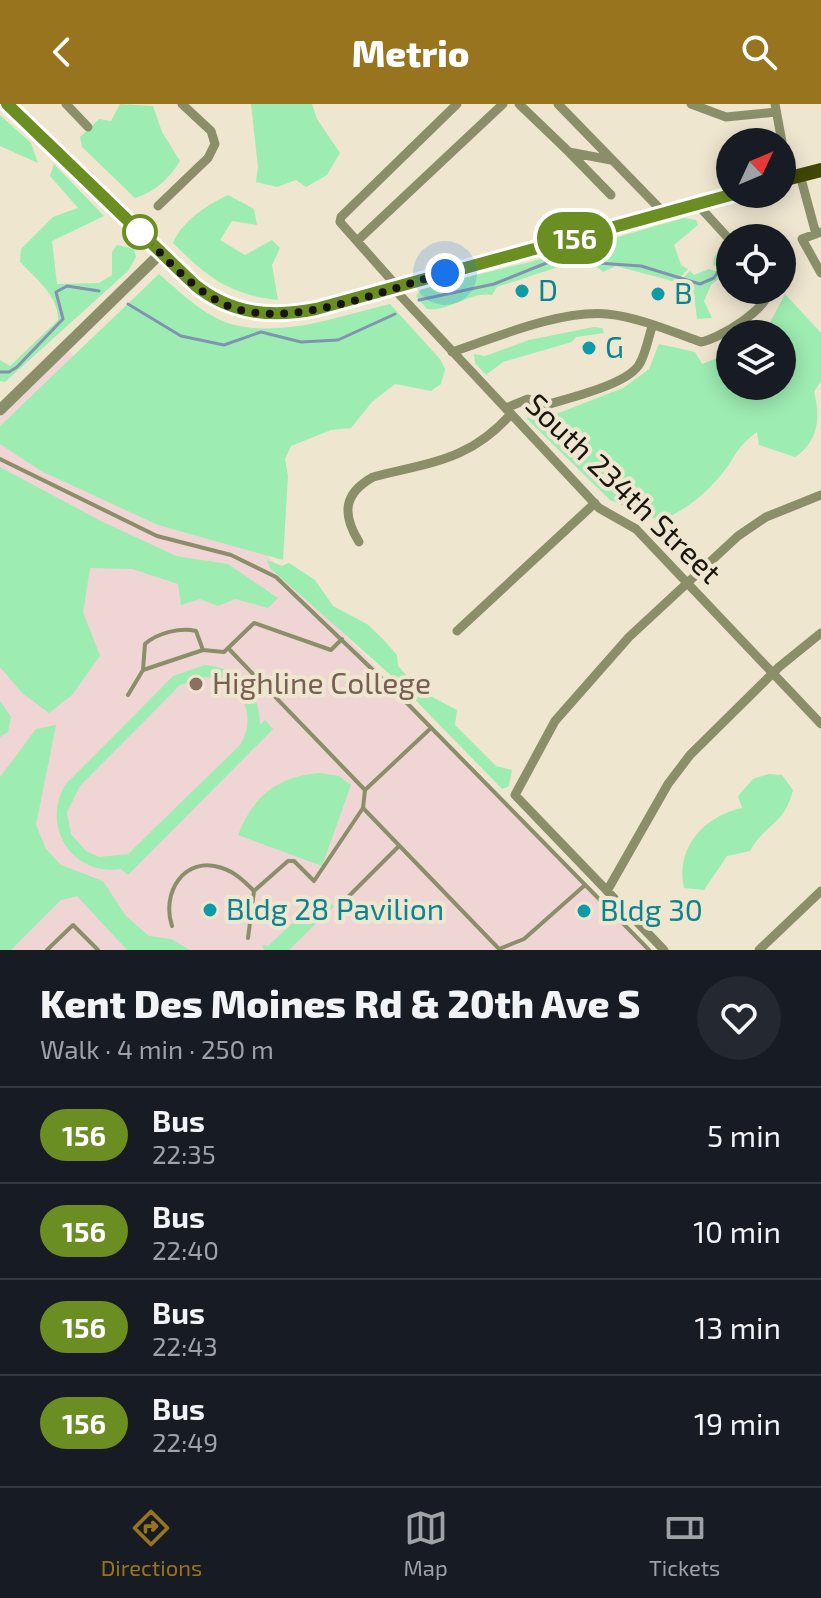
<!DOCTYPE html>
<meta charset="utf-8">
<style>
:root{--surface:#171b24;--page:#242831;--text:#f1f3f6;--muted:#9ea1a6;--line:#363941;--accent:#98741e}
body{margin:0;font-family:"Exo 2",sans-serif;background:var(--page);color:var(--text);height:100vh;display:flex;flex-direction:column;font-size:30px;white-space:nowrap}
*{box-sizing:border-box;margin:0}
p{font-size:26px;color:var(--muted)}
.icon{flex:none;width:44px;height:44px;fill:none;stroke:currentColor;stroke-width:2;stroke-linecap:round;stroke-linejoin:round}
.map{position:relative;height:846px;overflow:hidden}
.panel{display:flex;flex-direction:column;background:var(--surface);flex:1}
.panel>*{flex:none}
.badge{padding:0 16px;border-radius:26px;font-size:28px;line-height:52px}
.needle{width:52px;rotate:46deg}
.fabs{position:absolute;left:716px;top:24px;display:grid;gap:16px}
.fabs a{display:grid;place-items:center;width:80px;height:80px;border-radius:50%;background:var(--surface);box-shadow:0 4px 20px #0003;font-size:40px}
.you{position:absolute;width:40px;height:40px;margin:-20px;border:6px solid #fff;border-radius:50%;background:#1a73e8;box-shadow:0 0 0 12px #1a73e833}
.map>.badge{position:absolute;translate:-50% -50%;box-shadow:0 0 0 4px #fff}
.round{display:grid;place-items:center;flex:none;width:84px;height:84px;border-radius:42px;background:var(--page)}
.summary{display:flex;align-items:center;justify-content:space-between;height:136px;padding:0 40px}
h1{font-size:38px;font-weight:800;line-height:60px}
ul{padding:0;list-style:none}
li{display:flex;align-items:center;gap:24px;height:96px;padding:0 40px;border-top:2px solid var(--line)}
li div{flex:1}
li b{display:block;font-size:30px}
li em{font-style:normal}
li .badge{min-width:88px;font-weight:700;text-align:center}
header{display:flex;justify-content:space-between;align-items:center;height:104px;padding:0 40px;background:var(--accent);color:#fff;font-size:36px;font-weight:800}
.tab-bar{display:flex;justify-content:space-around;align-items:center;height:112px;border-top:2px solid var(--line);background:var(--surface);font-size:22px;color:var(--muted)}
.tab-bar a{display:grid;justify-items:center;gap:4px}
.tab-bar .selected{color:var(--accent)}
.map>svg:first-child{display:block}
.education{fill:#f0d5d5}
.green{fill:#9decb2;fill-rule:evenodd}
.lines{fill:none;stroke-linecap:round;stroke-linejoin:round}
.stream{stroke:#8293b2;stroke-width:3}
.service{stroke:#8a8f6a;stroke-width:4}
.minor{stroke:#8a8f6a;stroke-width:9}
.tertiary{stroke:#8a8f6a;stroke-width:11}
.primary{stroke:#414607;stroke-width:14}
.line-casing{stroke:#fff;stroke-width:18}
.line{stroke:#6b8e23;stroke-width:12}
.walk{stroke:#18150e;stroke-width:8;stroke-dasharray:0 14.4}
.stop-dot{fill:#fff;stroke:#6b8e23;stroke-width:4}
.culture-dot{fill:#0f9aa8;stroke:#efe6d0;stroke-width:3}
.education-dot{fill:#8d6e63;stroke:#efe6d0;stroke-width:3}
.labels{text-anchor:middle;stroke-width:8;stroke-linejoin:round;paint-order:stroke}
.culture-label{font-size:30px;fill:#0d838f;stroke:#efe6d0;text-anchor:start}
.street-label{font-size:30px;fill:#18150e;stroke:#efe6d0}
.education-label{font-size:30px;fill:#785e54;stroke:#efe6d0;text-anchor:start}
</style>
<header><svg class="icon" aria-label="back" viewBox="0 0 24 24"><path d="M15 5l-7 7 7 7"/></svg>Metrio<svg class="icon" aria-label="search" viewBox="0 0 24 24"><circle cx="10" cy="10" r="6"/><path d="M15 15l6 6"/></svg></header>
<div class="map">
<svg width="821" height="846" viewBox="0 0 821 846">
<rect width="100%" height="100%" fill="#efe6d0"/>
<path class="education" d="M 69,247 L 650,846 L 0,846 L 0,314 Z"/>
<path class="green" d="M 120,0 L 153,2 L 162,28 L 180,57 C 168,76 156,87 135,94 L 82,43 L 80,33 L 99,15 L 111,17 Z
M 251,0 L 312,0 L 317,15 L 340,49 L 327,71 L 306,83 L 296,76 L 277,83 L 256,78 L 258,63 Z
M 0,11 L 31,39 L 38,59 L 0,42 Z
M 54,60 L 104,112 L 52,137 L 57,180 L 99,179 L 112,171 L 112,148 L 117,141 L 134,145 L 136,153 L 128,167 L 5,278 L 0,277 L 0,256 L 10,262 L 58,216 C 59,192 36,175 20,158 L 21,145 L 53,113 L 78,104 L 50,72 Z
M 228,91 L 254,105 L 257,121 L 232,117 L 220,136 L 245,151 L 272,136 L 280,144 L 272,161 L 278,196 C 230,191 207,173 173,139 C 182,117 207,101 228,91 Z
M 684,114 L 696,116 L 698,121 L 674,141 L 681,161 L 688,165 L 676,178 L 616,162 L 603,168 L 595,161 L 555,164 L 497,183 L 492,191 C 470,187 450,208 427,205 L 416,192 L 422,184 L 530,158 Z
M 726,140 L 730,143 L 730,167 L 713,161 L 714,153 Z
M 709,165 L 724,170 L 711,181 L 704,197 L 712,214 L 697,215 L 694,190 L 677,185 L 678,179 L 690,167 L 694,171 Z
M 159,170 C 180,188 204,212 231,220 C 283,234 339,212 390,200 L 440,255 L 445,265 L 441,280 L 431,287 L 395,280 L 372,298 L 351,324 L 331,326 L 291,342 L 285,355 L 288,372 L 283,456 L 158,421 L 41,367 L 0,340 L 0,322 Z
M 785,190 L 821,229 L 821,277 L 814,288 C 821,314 818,338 795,353 L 759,341 L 757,328 C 734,345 737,352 721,371 C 704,392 684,406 661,417 L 610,396 L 527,315 L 529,304 L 556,310 L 623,284 L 649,265 L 659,240 L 695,248 L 702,260 L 730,249 L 730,282 L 782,282 L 782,230 L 764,230 Z
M 594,223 L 602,224 L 604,229 L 576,233 L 572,238 L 503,258 L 486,271 L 475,259 L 474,250 L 485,252 L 529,236 Z
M 0,363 L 101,417 L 176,452 L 228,460 L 278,494 L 268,504 L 235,495 L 218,502 L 200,495 L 181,501 L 178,480 L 132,465 L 90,464 L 83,508 L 100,552 L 72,591 L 49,609 L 22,589 L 0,563 Z
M 267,456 L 282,462 L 289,459 L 315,476 L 333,502 L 367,520 L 382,534 L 397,551 L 398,562 L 421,587 L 457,606 L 455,621 L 496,662 L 512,666 L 509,682 L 502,685 L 394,574 L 270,464 Z
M 205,561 C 238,564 260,587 260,621 L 265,616 L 273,625 L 128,771 L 121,765 C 72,772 41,723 65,681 L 173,572 ZM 205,573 C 240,576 259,610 240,641 L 128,750 L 99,753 L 86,747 L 71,730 L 67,708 L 80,682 L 180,581 Z
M 0,597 L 11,613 L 8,628 L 0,633 Z
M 56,621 L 36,721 L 46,745 L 61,761 L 103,777 L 126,812 L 149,832 L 171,835 L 190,846 L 127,846 L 77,792 L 61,796 L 11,846 L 0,846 L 0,673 L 36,625 Z
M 320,669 L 339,672 L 351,681 L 322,762 L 238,731 C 253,692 278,672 320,669 Z
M 768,670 L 782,671 L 793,686 C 784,722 766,718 750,747 L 727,752 L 704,786 L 684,784 C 675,744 704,712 742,704 L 738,692 L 753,675 Z
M 322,791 L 334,802 L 289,846 L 264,846 L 262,841 L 268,842 Z"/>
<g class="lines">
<path class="stream" d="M 419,196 L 494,180 L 554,156 L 641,162 L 700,180 L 714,174 L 730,149
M 128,200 L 181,232 L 224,241 L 261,228 L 301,238 L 338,236 L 395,210
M 0,268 L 9,268 L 17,263 L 63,215 L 56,188 L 67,182 L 99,187"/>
<path class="service" d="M 0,355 L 157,432 L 231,451 L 276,473 L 401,593 L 649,846
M 228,544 L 365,686
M 143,566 L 145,540 C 157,529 181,523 196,527 L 203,546
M 128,591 L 143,566 L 203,546 L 224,548 L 254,519 L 331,546 L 342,535
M 363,704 L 499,845 L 524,835 L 585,781
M 337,804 L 399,742
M 172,822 C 161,789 184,751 222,764 C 235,768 245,778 254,787
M 248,834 L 254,787 L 288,757 L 294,757 L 314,777 L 363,704 L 365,686 L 431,624
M 47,846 L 73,821 L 98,846"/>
<path class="minor" d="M 66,0 L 88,23
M 457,0 L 341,113 L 340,118 L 394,179 L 397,188 L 599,404 L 636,425 L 821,620
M 519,0 L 569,48 L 611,56
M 558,0 L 664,109
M 691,0 L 726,13 L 776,8
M 775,0 L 782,38
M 782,39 L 789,74
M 569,48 L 611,91
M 800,71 L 816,130
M 697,100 L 730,136
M 158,102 L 208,54 L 215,40 L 211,27 L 182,0
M 821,128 L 802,135 L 821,169
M 357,137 L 503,0
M 452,248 C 497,233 560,206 607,210 C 638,213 673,228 701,238 C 719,235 769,204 769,186
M 506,304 L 528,295 L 543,302 C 567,294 629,281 640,259 C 646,248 648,235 652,223
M 359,438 C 342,410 343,390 373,373 C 431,358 469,357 511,310
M 457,527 L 595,399
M 607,787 L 668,680 L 690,651 L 779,563 L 821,529
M 664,846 L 515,691 L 555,617 L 629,533 L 738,432 L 766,413 L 821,391
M 759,846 L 821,787"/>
<path class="tertiary" d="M 0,306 L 161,149"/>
<path class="primary" d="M 7,0 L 195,181 C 231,210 271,214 316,205 L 734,90
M 782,76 L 821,66"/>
</g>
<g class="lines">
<defs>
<path id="line" d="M 7,0 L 195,181 C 231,210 271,214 316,205 L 734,90"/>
</defs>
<use href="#line" class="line-casing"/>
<use href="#line" class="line"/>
<path class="walk" d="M 140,128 C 164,152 188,181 218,197 C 279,232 382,186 445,169"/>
</g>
<circle class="stop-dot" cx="140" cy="128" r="16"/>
<g class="culture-dot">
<circle cx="522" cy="187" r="8"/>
<circle cx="658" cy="190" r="8"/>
<circle cx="589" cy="244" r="8"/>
<circle cx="210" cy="806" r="8"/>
<circle cx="584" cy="807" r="8"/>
</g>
<circle class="education-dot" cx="196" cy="580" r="8"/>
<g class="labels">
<g class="culture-label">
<text x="538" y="197">D</text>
<text x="674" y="200">B</text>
<text x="605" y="254">G</text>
<text x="226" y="816">Bldg 28 Pavilion</text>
<text x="600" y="817">Bldg 30</text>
</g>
<g class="street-label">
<text transform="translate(623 385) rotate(44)" y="10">South 234th Street</text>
</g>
<g class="education-label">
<text x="212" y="590">Highline College</text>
</g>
</g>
</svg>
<div class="fabs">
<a><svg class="needle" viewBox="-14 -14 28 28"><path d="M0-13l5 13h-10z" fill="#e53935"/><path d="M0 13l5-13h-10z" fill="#9ea1a6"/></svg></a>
<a><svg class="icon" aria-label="locate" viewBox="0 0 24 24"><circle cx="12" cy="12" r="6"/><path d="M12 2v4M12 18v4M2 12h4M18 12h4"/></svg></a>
<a><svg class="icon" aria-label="layers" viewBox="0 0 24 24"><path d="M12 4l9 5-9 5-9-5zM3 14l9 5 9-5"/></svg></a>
</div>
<div class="you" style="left:445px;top:169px"></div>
<b class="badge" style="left:575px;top:134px;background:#6b8e23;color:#fff">156</b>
</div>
<section class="panel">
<div class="summary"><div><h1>Kent Des Moines Rd &amp; 20th Ave S</h1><p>Walk · 4 min · 250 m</p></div><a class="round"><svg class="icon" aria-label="heart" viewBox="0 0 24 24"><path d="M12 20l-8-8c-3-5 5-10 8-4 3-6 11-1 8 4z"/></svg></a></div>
<ul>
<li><span class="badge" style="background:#6b8e23;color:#fff">156</span><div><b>Bus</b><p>22:35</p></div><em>5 min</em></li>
<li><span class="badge" style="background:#6b8e23;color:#fff">156</span><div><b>Bus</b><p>22:40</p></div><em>10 min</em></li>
<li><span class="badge" style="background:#6b8e23;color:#fff">156</span><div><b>Bus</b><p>22:43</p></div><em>13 min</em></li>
<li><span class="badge" style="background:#6b8e23;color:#fff">156</span><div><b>Bus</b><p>22:49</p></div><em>19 min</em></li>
</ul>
</section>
<nav class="tab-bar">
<a class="selected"><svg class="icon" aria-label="directions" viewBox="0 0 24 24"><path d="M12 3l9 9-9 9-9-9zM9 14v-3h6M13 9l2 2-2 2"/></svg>Directions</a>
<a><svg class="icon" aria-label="map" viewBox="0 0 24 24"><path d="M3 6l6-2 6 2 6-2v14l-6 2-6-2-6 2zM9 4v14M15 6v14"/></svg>Map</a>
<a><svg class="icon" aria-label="tickets" viewBox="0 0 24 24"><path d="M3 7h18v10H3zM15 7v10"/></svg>Tickets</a>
</nav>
